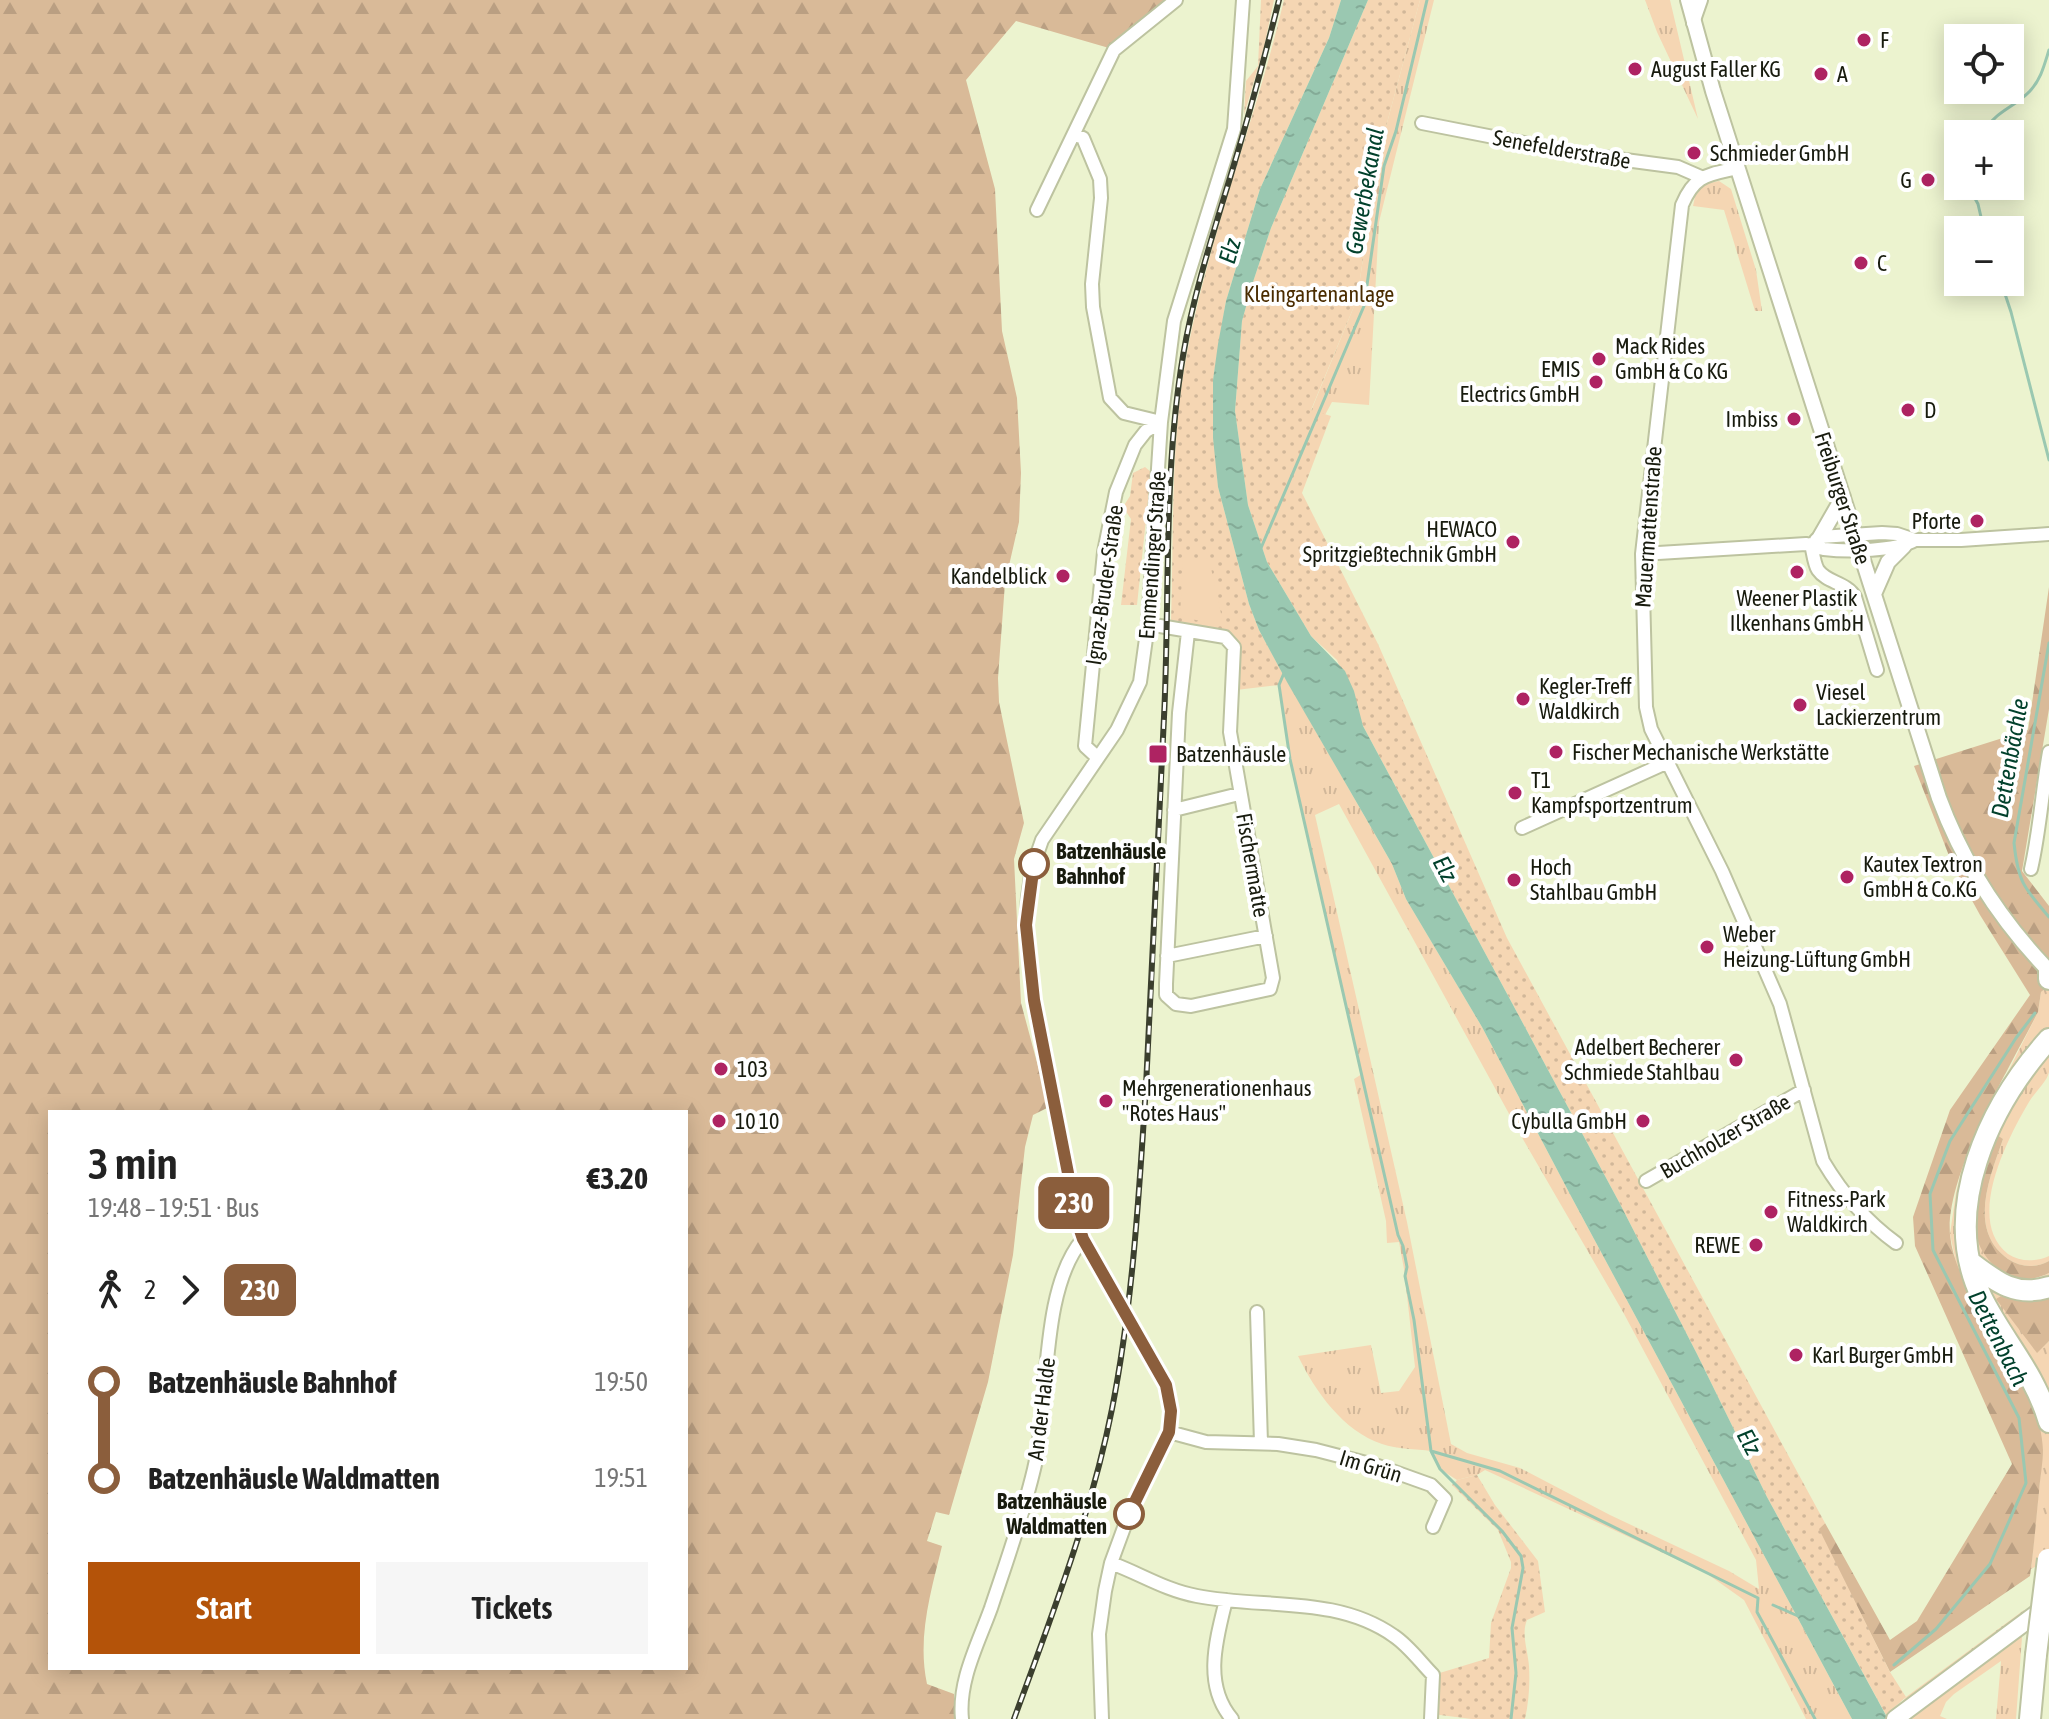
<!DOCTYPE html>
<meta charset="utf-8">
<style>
:root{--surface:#fff;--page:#f6f6f6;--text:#222;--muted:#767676;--accent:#b45309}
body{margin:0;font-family:"Asap Condensed",sans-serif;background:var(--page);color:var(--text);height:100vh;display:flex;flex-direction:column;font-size:30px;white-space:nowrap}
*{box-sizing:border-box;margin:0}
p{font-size:26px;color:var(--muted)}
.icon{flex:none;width:44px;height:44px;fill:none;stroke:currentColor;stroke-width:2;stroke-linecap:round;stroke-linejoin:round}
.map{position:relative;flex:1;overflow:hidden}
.details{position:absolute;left:48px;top:1110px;width:640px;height:560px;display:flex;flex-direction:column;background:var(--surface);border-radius:0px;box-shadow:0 4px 20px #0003}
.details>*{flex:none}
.badge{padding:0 16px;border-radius:12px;font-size:28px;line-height:52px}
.controls{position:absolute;left:1944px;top:24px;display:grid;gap:16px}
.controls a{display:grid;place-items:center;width:80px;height:80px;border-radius:0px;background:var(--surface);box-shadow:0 4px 20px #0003;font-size:40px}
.map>.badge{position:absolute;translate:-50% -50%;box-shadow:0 0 0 4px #fff}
.legs{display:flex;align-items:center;gap:12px;height:88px;padding:0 40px;font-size:26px}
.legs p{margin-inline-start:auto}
.overview{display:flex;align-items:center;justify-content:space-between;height:136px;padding:0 40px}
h1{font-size:44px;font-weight:600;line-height:60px}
.primary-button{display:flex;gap:16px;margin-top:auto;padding:16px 40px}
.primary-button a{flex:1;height:92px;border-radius:0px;background:var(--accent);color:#fff;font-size:32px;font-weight:600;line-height:92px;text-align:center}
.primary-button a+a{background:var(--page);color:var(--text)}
ul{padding:0 40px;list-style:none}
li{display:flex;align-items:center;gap:28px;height:96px;font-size:30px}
li i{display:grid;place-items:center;width:12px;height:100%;margin:0 10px;background:currentColor}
li i::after{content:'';width:20px;height:20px;margin:-10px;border:6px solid;border-radius:50%;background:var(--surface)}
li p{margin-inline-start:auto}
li:first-child i{background:linear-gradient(#0000 50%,currentColor 0)}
li:last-child i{background:linear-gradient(currentColor 50%,#0000 0)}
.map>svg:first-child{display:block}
.grass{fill:url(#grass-tufts);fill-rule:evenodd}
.forest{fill:url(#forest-firs);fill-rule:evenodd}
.park{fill:url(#park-dots)}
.pitch{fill:#f5d6b3}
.water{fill:url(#water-ripples)}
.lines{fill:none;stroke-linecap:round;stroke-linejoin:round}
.stream{stroke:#9ac8b1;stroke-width:3}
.minor-casing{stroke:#bdc3a0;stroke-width:16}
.tertiary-casing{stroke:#bdc3a0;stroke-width:18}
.secondary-casing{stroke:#bdc3a0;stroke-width:20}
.trunk-casing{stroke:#bdc3a0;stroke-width:24}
.minor{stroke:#fff;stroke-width:12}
.tertiary{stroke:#fff;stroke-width:14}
.secondary{stroke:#fff;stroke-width:16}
.trunk{stroke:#fff;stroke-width:20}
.rail-casing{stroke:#3b3f2e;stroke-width:6}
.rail{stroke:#fff;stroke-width:3;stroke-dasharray:9;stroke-linecap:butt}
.trunk-bridge-casing{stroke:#bdc3a0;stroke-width:24;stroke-linecap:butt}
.trunk-bridge{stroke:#fff;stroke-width:20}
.line-1-casing{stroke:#fff;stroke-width:18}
.line-1{stroke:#8b5e3c;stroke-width:12}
.poi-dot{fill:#ae2362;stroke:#fff;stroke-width:3}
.stop-1-dot{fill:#fff;stroke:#8b5e3c;stroke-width:4}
.labels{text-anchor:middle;stroke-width:8;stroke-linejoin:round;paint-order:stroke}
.poi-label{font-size:22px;fill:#181b0e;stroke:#fff;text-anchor:start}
.street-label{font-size:22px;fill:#181b0e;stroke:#fff}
.park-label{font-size:22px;fill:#4a2c00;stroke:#fff}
.stop-label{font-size:22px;font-weight:bold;fill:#181b0e;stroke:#fff;text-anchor:start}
.water-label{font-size:24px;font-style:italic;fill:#02412c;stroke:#fff}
</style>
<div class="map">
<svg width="2049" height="1719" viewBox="0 0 2049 1719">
<defs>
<pattern id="grass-tufts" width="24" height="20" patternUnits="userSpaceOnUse" patternTransform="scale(2)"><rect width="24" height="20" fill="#f5d6b3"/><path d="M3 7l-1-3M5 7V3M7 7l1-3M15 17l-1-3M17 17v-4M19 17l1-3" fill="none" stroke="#d1b799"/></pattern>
<pattern id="forest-firs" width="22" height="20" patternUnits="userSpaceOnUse" patternTransform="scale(2)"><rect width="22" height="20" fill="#d9ba98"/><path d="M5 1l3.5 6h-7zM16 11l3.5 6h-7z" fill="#ba9f82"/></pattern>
<pattern id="park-dots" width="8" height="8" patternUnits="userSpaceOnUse" patternTransform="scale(2)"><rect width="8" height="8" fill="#f5d6b3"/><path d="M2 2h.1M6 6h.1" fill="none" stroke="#d1b799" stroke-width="1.8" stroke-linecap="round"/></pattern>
<pattern id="water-ripples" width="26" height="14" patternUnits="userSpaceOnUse" patternTransform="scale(2)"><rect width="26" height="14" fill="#9ac8b1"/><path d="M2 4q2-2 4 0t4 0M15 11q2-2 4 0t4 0" fill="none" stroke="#84ab97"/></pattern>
</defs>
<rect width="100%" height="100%" fill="#ecf3cf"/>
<path class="grass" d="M 1420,0 L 1434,0 L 1379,222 L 1369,405 L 1332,402 L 1325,415 L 1311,411 L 1357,299 L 1367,232 L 1369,190 Z
M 1645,0 L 1670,0 L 1698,119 L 1657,32 Z
M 1719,181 L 1731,189 L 1756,270 L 1762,311 L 1755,311 L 1724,210 L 1693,206 L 1697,188 L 1705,184 Z
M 1283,674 L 1392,864 L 1406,899 L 1482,1027 L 1572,1198 L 1852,1719 L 1806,1719 L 1744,1600 L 1706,1573 L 1485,1470 L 1477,1475 L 1457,1480 L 1440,1469 L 1431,1451 C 1416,1449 1397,1449 1382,1444 C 1343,1431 1315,1391 1298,1356 L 1371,1345 L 1381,1393 L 1399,1391 L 1415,1367 L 1404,1269 L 1399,1242 L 1387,1243 L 1386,1221 L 1354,1079 L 1362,1074 L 1290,759 L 1279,685 ZM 1339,804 L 1524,1141 L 1623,1312 L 1756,1560 L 1759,1589 L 1729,1571 L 1610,1515 L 1520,1468 L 1467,1453 L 1451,1444 L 1407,1222 L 1315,815 Z
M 2049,986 C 2049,1008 2049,1053 2049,1072 C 2047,1082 2034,1093 2029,1102 C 2007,1139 1965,1221 2008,1254 C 2020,1262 2036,1262 2049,1256 L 2049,1261 C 2036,1268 2021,1268 2008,1259 C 1967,1230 1990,1177 2003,1139 L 1997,1136 L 1975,1237 L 2036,1279 L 2049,1273 L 2049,1295 L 2019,1301 L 2001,1296 L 2037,1352 L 2049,1341 L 2049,1559 L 2031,1569 L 2043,1449 L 1957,1267 L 1950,1234 L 1956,1193 L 1964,1160 L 2038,1012 L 2041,992 Z
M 2024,1610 L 2016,1719 L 1996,1719 L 2001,1661 L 1954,1694 L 1946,1702 L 1940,1716 L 1947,1719 L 1905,1719 L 1907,1717 L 1901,1704 L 1906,1697 Z"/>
<path class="forest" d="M 0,0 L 1170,0 L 1109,48 L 1016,21 L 966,80 L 995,189 L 1002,331 L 1017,398 L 1021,473 L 1019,522 L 1005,583 L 998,678 L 999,702 L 1024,823 L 1014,859 L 1021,1003 L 1049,1107 L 1033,1115 L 1025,1147 L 1013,1255 L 988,1382 L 949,1515 L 936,1512 L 927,1541 L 942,1546 C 931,1592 917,1637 927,1684 L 954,1694 L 954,1719 L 0,1719 ZM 50,1112 L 686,1112 L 686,1668 L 50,1668 Z
M 2049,587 L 2049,709 L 2022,871 L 2049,906 L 2049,986 L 2041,992 L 2038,1012 C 2010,1067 1945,1175 1950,1235 C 1954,1274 1979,1306 1999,1338 C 2019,1370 2041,1411 2043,1450 C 2043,1463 2040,1478 2039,1492 C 2036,1520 2034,1548 2030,1576 L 1890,1672 L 1818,1529 L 1825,1523 L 1890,1640 L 1917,1621 L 2012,1464 L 1915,1246 L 1913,1217 L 1950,1110 L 2030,995 L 1980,915 L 1953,866 L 1914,766 L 2028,730 Z
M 1997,1135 L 2003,1139 C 1990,1177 1967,1230 2008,1259 C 2021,1268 2036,1268 2049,1261 L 2049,1273 C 2030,1282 2014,1282 1997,1268 C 1956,1234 1979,1177 1997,1135 Z
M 2049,1295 L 2049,1341 L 2037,1353 L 1996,1299 L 2001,1296 L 2019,1301 Z"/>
<path class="park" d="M 1261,0 L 1274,0 L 1264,47 L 1244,115 L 1246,81 L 1258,66 Z
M 1284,0 L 1341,0 L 1329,38 L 1260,189 L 1226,301 L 1213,380 L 1218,487 L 1249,604 L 1259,630 L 1283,674 L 1279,685 L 1236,690 L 1240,642 L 1229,632 L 1171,622 C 1174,533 1170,441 1187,353 C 1210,233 1256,119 1284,0 Z
M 1368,0 L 1420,0 L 1369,190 L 1367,232 L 1357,299 L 1311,410 L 1331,416 L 1302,493 L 1378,644 L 1507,938 L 1825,1523 L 1819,1529 L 1890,1672 L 1906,1697 L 1886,1715 L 1767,1497 L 1697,1354 L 1619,1202 L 1363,726 L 1337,660 L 1311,636 L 1267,562 L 1248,505 L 1235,411 L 1242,321 L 1253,282 L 1271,228 Z
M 1145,467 L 1151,472 L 1137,605 L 1121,605 L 1131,519 L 1123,507 L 1130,496 L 1133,473 Z
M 1477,1475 L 1495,1505 L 1538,1561 L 1545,1612 L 1527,1620 C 1521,1634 1528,1651 1529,1666 C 1530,1684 1529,1701 1525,1719 L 1472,1719 L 1432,1714 L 1433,1675 L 1489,1658 L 1491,1623 L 1511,1568 L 1511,1562 L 1498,1530 L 1452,1485 L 1457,1480 Z"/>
<path class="pitch" d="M 1183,557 L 1209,559 L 1222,618 L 1217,624 L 1180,617 Z"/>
<path class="water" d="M 1341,0 L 1368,0 L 1271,228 L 1253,282 L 1242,321 L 1235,411 L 1248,505 L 1267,562 L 1311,636 L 1345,671 L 1354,691 L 1363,726 L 1619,1202 L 1697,1354 L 1767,1497 L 1888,1719 L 1852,1719 L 1572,1198 L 1482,1027 L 1406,899 L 1392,864 L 1372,829 L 1287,682 L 1259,630 L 1249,604 L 1218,487 L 1213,438 L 1213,380 L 1218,344 L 1226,301 L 1260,189 L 1329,38 Z"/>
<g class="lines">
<path class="stream" d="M 1982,134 C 1995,111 2014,108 2030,91 C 2041,79 2044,66 2049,50
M 1968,186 L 1978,204 L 1984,230
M 2001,282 L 2011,312 L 2049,460
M 1261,548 L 1364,306 L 1384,166 L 1396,131 L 1427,0
M 2049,643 L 2014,843 C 2018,882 2024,888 2049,917
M 1284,673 L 1279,685 L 1290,759 L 1398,1235 L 1403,1246 L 1407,1267 L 1405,1276 L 1414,1320 L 1431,1451 L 1440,1469 L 1502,1531 L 1521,1556 L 1523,1568 L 1512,1628 L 1516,1673 L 1511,1719
M 1431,1451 L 1500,1471 L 1758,1598 L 1757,1612 L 1815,1719
M 1773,1605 L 1798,1616
M 1894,1665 L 1936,1629 L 1990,1564 L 2026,1483 L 2019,1418 L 1933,1250 L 1930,1194 L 1950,1141 L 2016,1038 L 2035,1013"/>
<defs>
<path id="minor" d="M 1693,23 L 1701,0
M 1422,123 L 1580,154 L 1678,167 L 1701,177
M 1075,135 L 1083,138 L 1100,179 L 1101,198 L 1092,284 L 1093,307 L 1110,398 L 1124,413 L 1161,422
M 1738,168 C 1708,175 1695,174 1682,205 L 1642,554 L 1646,707 L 1651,729 L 1722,871 L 1780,1004 L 1823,1161 C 1842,1193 1867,1222 1896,1243
M 1037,210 L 1114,50 L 1176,0
M 1816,540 L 1820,537 L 1882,533 L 1897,534 L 1915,540 L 1961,540 L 2049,534
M 1811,544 C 1813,552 1814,564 1818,570 C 1827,583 1846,582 1855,597 L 1877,670
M 1642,554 L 1806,544 C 1812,545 1818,548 1824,549 C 1848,552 1896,551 1915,540
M 1148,624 L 1225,637 L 1234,647 L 1230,732 L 1273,978 L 1270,989 L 1191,1006 L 1176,1004 L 1166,995 L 1166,984 L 1179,713 L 1188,632
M 1098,758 L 1085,746 L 1104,552 L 1116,492 L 1135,445 L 1146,431 L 1161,422
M 1174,810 L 1239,794
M 1522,828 L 1668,762
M 2031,869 C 2040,830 2042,791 2049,752
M 1167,956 L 1266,936
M 1646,1181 L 1804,1090
M 1257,1312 L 1261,1443
M 1169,1432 L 1206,1442 L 1278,1444 L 1316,1450 L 1378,1466 L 1431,1485 L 1445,1499 L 1433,1527
M 1111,1563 C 1141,1574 1165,1590 1197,1596 C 1262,1609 1336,1595 1394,1636 C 1409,1646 1421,1663 1433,1675 L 1431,1719
M 1226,1600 C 1216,1640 1203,1685 1232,1719
M 962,1719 C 958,1681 978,1644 991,1608 C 1006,1563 1023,1516 1034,1469 C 1050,1405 1039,1290 1083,1239
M 1102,1719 L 1099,1634 L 1105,1591 L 1111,1563 L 1129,1514 L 1169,1432 L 1171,1411 L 1166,1385 L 1083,1239 L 1078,1224 L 1034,1000 L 1026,925 L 1028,897 L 1032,869 L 1042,840 L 1117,730 L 1140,682 L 1148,624 L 1161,422 L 1174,321 L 1234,129 L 1243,0"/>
<path id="tertiary" d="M 1688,0 L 1713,91 L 1939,798 C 1963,863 2001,921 2049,971
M 1820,537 L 1843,497
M 1874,594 L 1888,562 L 1904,546"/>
<path id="secondary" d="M 1895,1719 L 2048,1605"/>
<path id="trunk" d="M 2049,971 L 2049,979
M 2049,1039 C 1989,1106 1939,1210 1982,1298 C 2004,1342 2034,1371 2049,1422
M 1970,1262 C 1995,1281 2016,1298 2049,1287
M 2030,1719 L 2036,1655"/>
</defs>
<use href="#minor" class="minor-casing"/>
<use href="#tertiary" class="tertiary-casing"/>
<use href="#secondary" class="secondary-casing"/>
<use href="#trunk" class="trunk-casing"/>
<use href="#minor" class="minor"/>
<use href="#tertiary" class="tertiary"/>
<use href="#secondary" class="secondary"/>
<use href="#trunk" class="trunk"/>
<defs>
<path id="rail" d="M 1014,1719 C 1051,1618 1091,1515 1112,1409 C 1133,1302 1139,1194 1146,1086 C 1153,963 1159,840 1164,717 C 1170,597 1163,475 1183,356 C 1193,296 1212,237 1230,178 C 1248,119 1264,60 1279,0"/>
</defs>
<use href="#rail" class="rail-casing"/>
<use href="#rail" class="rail"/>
<defs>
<path id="trunk-bridge" d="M 2036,1655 L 2048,1559"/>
</defs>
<use href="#trunk-bridge" class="trunk-bridge-casing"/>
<use href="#trunk-bridge" class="trunk-bridge"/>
</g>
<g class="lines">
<defs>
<path id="line-1" d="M 1034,864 L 1026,925 L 1034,1000 L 1078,1224 L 1083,1239 L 1166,1385 L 1171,1411 L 1169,1432 L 1129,1514"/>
</defs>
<use href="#line-1" class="line-1-casing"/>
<use href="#line-1" class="line-1"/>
</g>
<g class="poi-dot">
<circle cx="1864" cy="40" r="8"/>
<circle cx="1635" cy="69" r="8"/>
<circle cx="1821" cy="74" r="8"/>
<circle cx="1694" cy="153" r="8"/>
<circle cx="1928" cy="180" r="8"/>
<circle cx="1861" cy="263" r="8"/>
<circle cx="1599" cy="359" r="8"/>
<circle cx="1596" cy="382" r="8"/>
<circle cx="1908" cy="410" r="8"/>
<circle cx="1794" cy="419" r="8"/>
<circle cx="1977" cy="521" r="8"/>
<circle cx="1513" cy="542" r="8"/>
<circle cx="1797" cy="572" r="8"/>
<circle cx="1063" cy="576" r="8"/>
<circle cx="1523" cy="699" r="8"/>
<circle cx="1800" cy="705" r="8"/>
<circle cx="1556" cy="752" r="8"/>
<rect x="1148" y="744" width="20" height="20" rx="4"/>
<circle cx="1515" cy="793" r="8"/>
<circle cx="1847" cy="877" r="8"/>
<circle cx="1514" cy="880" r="8"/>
<circle cx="1707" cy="947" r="8"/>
<circle cx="1736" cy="1060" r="8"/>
<circle cx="721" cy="1069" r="8"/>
<circle cx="1106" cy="1101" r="8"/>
<circle cx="719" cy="1121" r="8"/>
<circle cx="1643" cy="1121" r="8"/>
<circle cx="1771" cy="1212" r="8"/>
<circle cx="1756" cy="1245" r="8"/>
<circle cx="1796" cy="1355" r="8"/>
</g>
<g class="stop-1-dot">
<circle cx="1034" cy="864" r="14"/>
<circle cx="1129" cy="1514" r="14"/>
</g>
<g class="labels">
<g class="poi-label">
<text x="1880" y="48">F</text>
<text x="1651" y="77">August Faller KG</text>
<text x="1837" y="82">A</text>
<text x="1710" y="161">Schmieder GmbH</text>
<text x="1912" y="188" text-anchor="end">G</text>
<text x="1877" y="271">C</text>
<text x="1615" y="354">Mack Rides<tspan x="1615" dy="25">GmbH &amp; Co KG</tspan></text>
<text x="1580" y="377" text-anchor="end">EMIS<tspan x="1580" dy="25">Electrics GmbH</tspan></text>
<text x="1924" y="418">D</text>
<text x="1778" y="427" text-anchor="end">Imbiss</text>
<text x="1961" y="529" text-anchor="end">Pforte</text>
<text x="1497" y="537" text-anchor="end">HEWACO<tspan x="1497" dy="25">Spritzgießtechnik GmbH</tspan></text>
<text x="1047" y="584" text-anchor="end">Kandelblick</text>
<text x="1797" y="606" text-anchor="middle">Weener Plastik<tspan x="1797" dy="25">Ilkenhans GmbH</tspan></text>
<text x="1539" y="694">Kegler-Treff<tspan x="1539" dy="25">Waldkirch</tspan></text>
<text x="1816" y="700">Viesel<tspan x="1816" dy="25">Lackierzentrum</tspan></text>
<text x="1572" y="760">Fischer Mechanische Werkstätte</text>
<text x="1176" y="762">Batzenhäusle</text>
<text x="1531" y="788">T1<tspan x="1531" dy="25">Kampfsportzentrum</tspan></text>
<text x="1863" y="872">Kautex Textron<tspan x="1863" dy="25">GmbH &amp; Co.KG</tspan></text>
<text x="1530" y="875">Hoch<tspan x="1530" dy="25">Stahlbau GmbH</tspan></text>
<text x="1723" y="942">Weber<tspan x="1723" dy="25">Heizung-Lüftung GmbH</tspan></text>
<text x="1720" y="1055" text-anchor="end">Adelbert Becherer<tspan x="1720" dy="25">Schmiede Stahlbau</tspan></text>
<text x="737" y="1077">103</text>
<text x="1122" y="1096">Mehrgenerationenhaus<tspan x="1122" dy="25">"Rotes Haus"</tspan></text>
<text x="735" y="1129">10 10</text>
<text x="1627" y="1129" text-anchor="end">Cybulla GmbH</text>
<text x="1787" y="1207">Fitness-Park<tspan x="1787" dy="25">Waldkirch</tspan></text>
<text x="1740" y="1253" text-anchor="end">REWE</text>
<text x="1812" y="1363">Karl Burger GmbH</text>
</g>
<g class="street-label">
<text transform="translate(1562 149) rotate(10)" y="8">Senefelderstraße</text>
<text transform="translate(1843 498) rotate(72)" y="8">Freiburger Straße</text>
<text transform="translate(1648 527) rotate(-86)" y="8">Mauermattenstraße</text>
<text transform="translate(1152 555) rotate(-86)" y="8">Emmendinger Straße</text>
<text transform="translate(1104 585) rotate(-82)" y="8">Ignaz-Bruder-Straße</text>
<text transform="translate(1253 865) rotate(80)" y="8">Fischermatte</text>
<text transform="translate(1725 1136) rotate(-30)" y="8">Buchholzer Straße</text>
<text transform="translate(1041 1409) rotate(-83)" y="8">An der Halde</text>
<text transform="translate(1371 1466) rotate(17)" y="8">Im Grün</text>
</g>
<g class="park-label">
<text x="1319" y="302">Kleingartenanlage</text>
</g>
<g class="stop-label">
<text x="1056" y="859">Batzenhäusle<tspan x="1056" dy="25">Bahnhof</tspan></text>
<text x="1107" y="1509" text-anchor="end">Batzenhäusle<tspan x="1107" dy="25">Waldmatten</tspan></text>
</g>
<g class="water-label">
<text transform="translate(1365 191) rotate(-80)" y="8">Gewerbekanal</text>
<text transform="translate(1230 251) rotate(-74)" y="8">Elz</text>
<text transform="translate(2010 758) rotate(-80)" y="8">Dettenbächle</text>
<text transform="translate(1445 869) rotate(62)" y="8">Elz</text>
<text transform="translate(1998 1338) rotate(63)" y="8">Dettenbach</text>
<text transform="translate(1749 1442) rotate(62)" y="8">Elz</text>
</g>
</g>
</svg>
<div class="controls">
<a><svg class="icon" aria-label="locate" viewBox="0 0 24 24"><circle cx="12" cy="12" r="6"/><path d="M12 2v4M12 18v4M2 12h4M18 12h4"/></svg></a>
<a>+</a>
<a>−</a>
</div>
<b class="badge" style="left:1074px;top:1203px;background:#8b5e3c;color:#fff">230</b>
<section class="details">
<div class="overview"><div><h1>3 min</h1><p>19:48 – 19:51 · Bus</p></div><b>€3.20</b></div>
<div class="legs"><svg class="icon" aria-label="walk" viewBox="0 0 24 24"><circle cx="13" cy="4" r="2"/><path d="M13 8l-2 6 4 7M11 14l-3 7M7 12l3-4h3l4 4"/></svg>2<svg class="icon" aria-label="forward" viewBox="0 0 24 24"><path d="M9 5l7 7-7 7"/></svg><b class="badge" style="background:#8b5e3c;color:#fff">230</b></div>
<ul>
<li><i style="color:#8b5e3c"></i><b>Batzenhäusle Bahnhof</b><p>19:50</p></li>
<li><i style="color:#8b5e3c"></i><b>Batzenhäusle Waldmatten</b><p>19:51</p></li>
</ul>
<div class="primary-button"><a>Start</a><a>Tickets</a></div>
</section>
</div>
